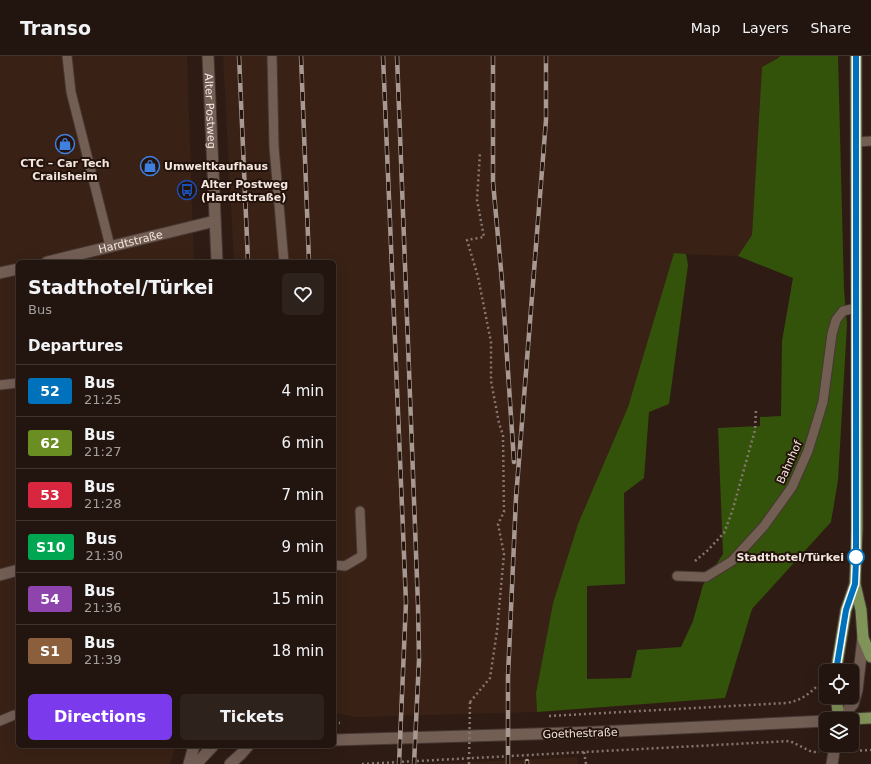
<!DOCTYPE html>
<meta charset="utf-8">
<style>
:root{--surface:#22150f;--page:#2e221d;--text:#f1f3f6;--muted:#a29f9e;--line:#3f342f;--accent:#7c3aed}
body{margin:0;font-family:"DejaVu Sans",sans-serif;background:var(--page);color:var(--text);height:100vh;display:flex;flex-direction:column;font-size:15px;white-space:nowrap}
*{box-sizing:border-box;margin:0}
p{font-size:13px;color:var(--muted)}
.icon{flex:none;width:22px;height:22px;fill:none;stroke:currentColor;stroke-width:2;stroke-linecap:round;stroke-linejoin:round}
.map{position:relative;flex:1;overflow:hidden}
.details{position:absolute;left:16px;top:204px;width:320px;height:488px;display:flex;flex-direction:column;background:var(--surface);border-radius:6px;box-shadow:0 4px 16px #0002,0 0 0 1px var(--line)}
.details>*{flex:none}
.badge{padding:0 8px;border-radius:3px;font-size:14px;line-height:26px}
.controls{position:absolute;left:819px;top:608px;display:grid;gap:8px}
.controls a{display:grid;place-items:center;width:40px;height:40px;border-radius:6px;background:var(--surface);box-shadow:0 4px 16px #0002,0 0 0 1px var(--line);font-size:20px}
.map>.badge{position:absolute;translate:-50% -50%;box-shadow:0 0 0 2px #fff}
h2{padding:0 12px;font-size:15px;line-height:36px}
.round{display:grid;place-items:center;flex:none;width:42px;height:42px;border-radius:6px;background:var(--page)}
.summary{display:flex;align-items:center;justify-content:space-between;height:68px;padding:0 12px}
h1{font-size:19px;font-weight:700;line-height:30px}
.primary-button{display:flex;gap:8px;margin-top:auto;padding:8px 12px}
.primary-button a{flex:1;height:46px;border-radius:6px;background:var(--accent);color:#fff;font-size:16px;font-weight:700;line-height:46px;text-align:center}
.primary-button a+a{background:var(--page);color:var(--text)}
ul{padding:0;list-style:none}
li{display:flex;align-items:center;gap:12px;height:52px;padding:0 12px;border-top:1px solid var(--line)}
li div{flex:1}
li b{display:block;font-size:15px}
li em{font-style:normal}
li .badge{min-width:44px;font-weight:700;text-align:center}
header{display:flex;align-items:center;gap:24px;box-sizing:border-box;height:56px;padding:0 20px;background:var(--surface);border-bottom:1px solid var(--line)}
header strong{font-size:19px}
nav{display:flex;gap:22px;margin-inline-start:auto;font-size:14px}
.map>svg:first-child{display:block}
.built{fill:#392115}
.green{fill:#34530a}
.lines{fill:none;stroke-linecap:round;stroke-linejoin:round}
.service-casing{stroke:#463733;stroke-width:11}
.minor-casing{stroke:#463733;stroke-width:13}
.secondary-casing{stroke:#463733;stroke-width:13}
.primary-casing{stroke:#463733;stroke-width:13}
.path{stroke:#877770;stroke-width:2.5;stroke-dasharray:2 3;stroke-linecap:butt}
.service{stroke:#735e54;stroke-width:9}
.minor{stroke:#735e54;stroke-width:11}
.secondary{stroke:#735e54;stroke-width:11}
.primary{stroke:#809358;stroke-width:11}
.rail-casing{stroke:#a79891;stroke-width:4.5}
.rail{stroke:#24130b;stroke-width:3;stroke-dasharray:9;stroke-linecap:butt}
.path-bridge{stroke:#877770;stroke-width:2.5;stroke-dasharray:2 3;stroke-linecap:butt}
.line-casing{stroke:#fff;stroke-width:9}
.line{stroke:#0072bc;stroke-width:6}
.stop-dot{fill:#fff;stroke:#0072bc;stroke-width:2}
.labels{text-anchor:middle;stroke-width:4;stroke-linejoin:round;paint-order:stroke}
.street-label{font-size:11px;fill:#f3e6e0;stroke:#24130b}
.poi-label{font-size:11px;font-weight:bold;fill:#f3e6e0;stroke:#24130b;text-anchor:start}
.stop-label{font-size:11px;font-weight:bold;fill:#f3e6e0;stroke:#24130b;text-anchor:end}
</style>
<header>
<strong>Transo</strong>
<nav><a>Map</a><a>Layers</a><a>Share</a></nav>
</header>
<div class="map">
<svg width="871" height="708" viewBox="0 0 871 708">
<rect width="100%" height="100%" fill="#2e1c14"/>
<path class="built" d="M 0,0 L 187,0 L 194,206 L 18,206 L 18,690 L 176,690 L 170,708 L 0,708 Z
M 223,0 L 780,0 L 762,11 L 752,180 L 738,200 L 674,198 L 628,351 L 578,468 L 553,547 L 536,637 L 537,656 L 357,661 L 334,657 L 334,206 L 234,206 Z
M 577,701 L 578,708 L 430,708 L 457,707 Z"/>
<path class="green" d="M 780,0 L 838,0 L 844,234 L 847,268 L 838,424 L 831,466 L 752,553 L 725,642 L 537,656 L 536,637 L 553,547 L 578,468 L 628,351 L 674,197 L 686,198 L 688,209 L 669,348 L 649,356 L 644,422 L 624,437 L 625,528 L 587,530 L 587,623 L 631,622 L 637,594 L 681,591 L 693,565 L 703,529 L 723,498 L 718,372 L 760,370 L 760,361 L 781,360 L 782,285 L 793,222 L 738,200 L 752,179 L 762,11 L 778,2 Z"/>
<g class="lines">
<defs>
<path id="service" d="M 67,0 L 71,36 L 110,190
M 272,0 L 274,91 L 284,206
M 857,86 L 871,85
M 0,329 L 18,327
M 334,509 L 345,510 L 362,500 L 360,455
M 677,520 L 706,521 L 732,505 L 764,470 L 792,431 L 808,395 L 823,346 L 832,278 L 836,264 L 843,255 L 856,252
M 0,665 L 14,659"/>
<g id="minor">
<path id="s1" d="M 47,206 L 215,165"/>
<path d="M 0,217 L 18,213"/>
<path d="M 0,519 L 18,514"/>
<path d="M 832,708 L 835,689"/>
</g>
<g id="secondary">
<path id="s2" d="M 208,0 L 217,206"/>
<path d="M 839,663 L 853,648 L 857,634 L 863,582"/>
<path d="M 334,684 L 598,676 L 826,665"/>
<path d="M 189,708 L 194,690"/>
<path d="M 196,708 L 213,690"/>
<path d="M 230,708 L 241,698 L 248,690"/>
</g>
<path id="primary" d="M 856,0 L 857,472 L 855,528 L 861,554 L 863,582 L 871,601
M 836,615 L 846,554 L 855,528
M 836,641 L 839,663
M 851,663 L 871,662"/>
</defs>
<use href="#service" class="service-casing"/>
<use href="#minor" class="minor-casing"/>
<use href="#secondary" class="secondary-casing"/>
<use href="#primary" class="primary-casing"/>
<path class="path" d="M 695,505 L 707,495 L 724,477 L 732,456 L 755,374 L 756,354
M 470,646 L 490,622 L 497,575 L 504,498 L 498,468 L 504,456 L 503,379 L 499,367 L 491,325 L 491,286 L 478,221 L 467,184 L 484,181 L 477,144 L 480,97
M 549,660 L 786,647 C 800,645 808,639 818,629
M 334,666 L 340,667
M 850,695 L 871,694
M 584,696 L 586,708
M 362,708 L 790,685 L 812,696 L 819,696"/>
<use href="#service" class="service"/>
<use href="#minor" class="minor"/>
<use href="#secondary" class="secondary"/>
<use href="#primary" class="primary"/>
<defs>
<path id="rail" d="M 239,0 L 248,206
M 301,0 L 309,206
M 383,0 L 406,546 L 399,708
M 397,0 L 418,549 L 419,604 L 414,708
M 493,0 L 493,126 L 502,225 L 514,406
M 527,705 L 527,708
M 508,708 L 508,620 L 516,442 L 546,64 L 546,0"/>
</defs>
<use href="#rail" class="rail-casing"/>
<use href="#rail" class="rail"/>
<path class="path-bridge" d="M 469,708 L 470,646"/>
</g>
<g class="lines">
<defs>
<path id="line" d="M 836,615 L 846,554 L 855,528 L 856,505 L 856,0"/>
</defs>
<use href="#line" class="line-casing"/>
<use href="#line" class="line"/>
</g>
<defs>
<symbol id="shop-ring" viewBox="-11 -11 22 22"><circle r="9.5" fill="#24130b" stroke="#3f7fe0" stroke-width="1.5"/><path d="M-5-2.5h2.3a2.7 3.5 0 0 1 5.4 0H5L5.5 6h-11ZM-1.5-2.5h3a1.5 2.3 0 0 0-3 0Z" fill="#3f7fe0"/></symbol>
<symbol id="bus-ring" viewBox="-11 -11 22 22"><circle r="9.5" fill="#24130b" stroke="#1a4fb4" stroke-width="1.5"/><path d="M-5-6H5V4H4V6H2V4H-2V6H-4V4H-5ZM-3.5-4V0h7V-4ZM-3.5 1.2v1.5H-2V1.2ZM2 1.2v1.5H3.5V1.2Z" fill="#1a4fb4"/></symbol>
</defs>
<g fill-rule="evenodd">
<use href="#shop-ring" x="54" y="77" width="22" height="22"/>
<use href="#shop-ring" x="139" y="99" width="22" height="22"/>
<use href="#bus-ring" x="176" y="123" width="22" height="22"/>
</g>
<circle class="stop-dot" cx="856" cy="501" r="8"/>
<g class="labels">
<g class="street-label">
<text dy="4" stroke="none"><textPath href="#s2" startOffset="55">Alter Postweg</textPath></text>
<text dy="4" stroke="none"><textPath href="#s1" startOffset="86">Hardtstraße</textPath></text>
<text transform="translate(789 406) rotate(-66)" y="4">Bahnhof</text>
<text transform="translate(580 677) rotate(-2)" y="4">Goethestraße</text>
</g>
<g class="poi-label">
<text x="65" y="111" text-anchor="middle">CTC – Car Tech<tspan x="65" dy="13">Crailsheim</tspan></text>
<text x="164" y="114">Umweltkaufhaus</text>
<text x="201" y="132">Alter Postweg<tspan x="201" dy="13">(Hardtstraße)</tspan></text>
</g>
<g class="stop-label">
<text x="844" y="505">Stadthotel/Türkei</text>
</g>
</g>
</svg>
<div class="controls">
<a><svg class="icon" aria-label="locate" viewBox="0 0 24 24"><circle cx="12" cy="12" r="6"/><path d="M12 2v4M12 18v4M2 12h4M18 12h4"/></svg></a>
<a><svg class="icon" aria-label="layers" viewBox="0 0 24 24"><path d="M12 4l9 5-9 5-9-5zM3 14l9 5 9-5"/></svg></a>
</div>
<section class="details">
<div class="summary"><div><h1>Stadthotel/Türkei</h1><p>Bus</p></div><a class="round"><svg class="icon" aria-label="heart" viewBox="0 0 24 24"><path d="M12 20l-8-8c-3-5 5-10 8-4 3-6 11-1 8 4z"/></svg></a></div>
<h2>Departures</h2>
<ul>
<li><span class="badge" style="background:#0072bc;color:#fff">52</span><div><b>Bus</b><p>21:25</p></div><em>4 min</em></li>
<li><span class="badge" style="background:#6b8e23;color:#fff">62</span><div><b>Bus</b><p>21:27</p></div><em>6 min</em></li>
<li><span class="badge" style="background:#d7263d;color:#fff">53</span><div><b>Bus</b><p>21:28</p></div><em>7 min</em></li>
<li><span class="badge" style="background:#00a651;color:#fff">S10</span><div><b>Bus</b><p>21:30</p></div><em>9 min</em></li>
<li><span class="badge" style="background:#8e44ad;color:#fff">54</span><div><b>Bus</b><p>21:36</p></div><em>15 min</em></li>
<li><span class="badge" style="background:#8b5e3c;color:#fff">S1</span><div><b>Bus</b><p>21:39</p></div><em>18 min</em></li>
</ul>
<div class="primary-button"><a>Directions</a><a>Tickets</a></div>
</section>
</div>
